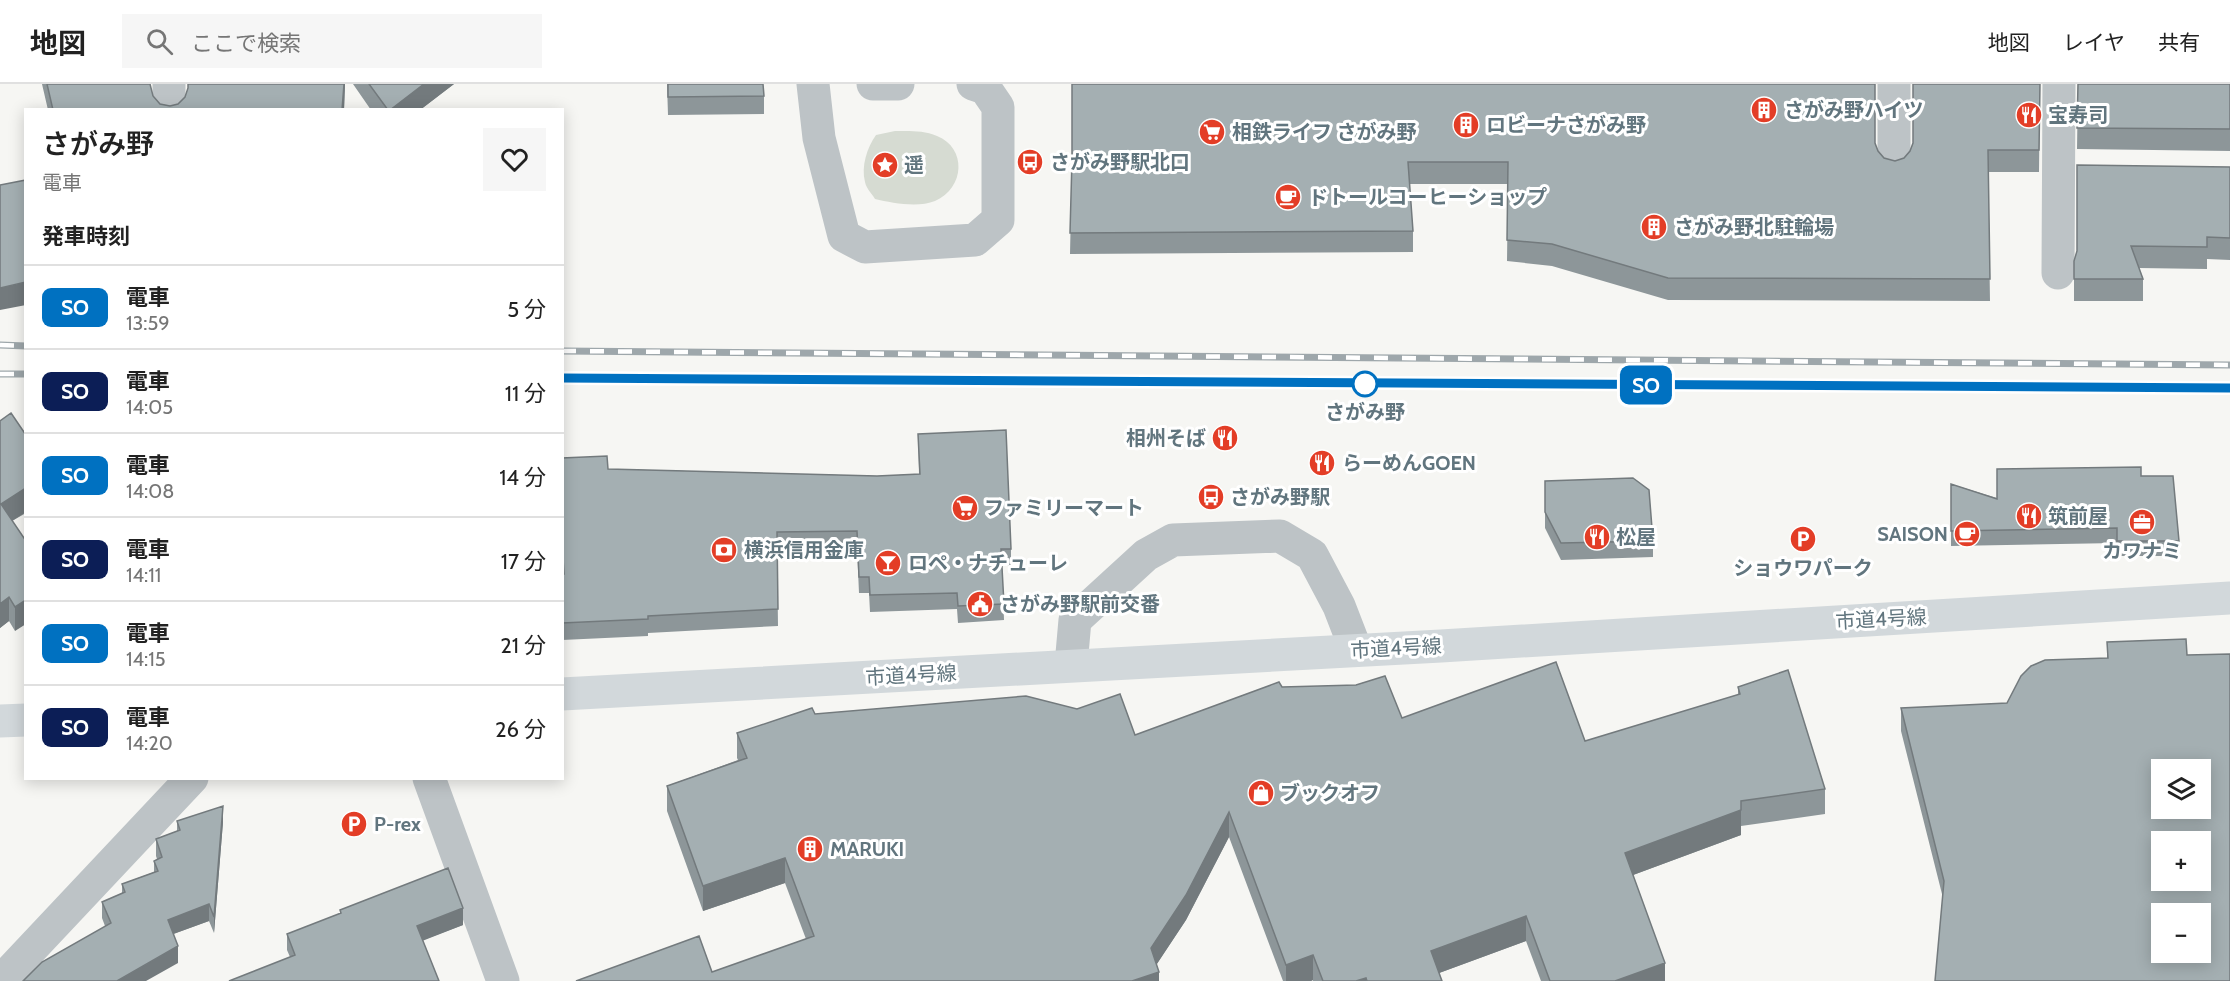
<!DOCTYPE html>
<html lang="ja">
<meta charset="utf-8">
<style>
:root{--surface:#fff;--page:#f6f6f6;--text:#222;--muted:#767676;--line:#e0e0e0}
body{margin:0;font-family:Cabin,"Noto Sans JP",sans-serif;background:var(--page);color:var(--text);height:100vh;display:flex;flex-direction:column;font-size:22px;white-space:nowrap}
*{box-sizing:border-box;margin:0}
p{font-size:20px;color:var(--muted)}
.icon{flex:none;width:33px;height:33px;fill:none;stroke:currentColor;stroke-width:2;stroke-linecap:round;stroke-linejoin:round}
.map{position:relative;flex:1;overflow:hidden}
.drawer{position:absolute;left:24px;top:24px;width:540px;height:672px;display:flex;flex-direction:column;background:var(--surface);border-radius:0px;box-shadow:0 3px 15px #0003}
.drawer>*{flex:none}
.badge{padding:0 12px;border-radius:9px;font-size:21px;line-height:39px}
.buttons{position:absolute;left:2151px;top:675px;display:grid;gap:12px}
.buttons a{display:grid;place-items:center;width:60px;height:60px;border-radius:0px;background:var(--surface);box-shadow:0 3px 15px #0003;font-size:30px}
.map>.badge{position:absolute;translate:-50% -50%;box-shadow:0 0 0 3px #fff}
h2{padding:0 18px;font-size:22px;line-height:54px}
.round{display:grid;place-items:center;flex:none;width:63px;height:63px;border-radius:0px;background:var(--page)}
.summary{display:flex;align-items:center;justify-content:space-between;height:102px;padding:0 18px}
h1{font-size:28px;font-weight:600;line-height:45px}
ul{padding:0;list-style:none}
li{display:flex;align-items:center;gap:18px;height:84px;padding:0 18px;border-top:2px solid var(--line)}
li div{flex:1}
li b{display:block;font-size:22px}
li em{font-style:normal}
li .badge{min-width:66px;font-weight:700;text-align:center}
header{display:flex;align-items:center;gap:36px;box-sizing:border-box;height:84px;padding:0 30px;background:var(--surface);border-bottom:2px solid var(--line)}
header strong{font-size:28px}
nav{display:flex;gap:33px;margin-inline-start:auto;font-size:21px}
.search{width:420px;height:54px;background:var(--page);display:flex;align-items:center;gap:15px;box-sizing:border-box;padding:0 21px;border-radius:0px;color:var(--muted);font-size:22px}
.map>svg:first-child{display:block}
.green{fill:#d6dbd2}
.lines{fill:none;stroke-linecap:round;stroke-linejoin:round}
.street{stroke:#bdc3c6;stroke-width:33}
.secondary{stroke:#d2d8db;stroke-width:33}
.rail-casing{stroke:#9ea7ab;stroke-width:7}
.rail{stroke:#fff;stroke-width:4.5;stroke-dasharray:14;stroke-linecap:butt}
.wall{fill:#8d9699}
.shaded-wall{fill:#737a7d}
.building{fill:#a4afb2;stroke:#737a7d;stroke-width:1.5;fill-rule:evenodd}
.line-casing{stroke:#fff;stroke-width:14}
.line{stroke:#0071c1;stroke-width:9}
.stop-dot{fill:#fff;stroke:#0071c1;stroke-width:3}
.labels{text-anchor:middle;stroke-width:6;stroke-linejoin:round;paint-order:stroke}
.poi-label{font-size:20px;font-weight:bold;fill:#61757e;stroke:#fff;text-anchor:start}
.stop-label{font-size:20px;font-weight:bold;fill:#61757e;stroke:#fff}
.street-label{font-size:20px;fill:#61757e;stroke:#fff}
</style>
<header>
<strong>地図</strong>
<div class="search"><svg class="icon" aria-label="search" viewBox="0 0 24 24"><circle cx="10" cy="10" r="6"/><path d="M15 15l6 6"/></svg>ここで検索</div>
<nav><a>地図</a><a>レイヤ</a><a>共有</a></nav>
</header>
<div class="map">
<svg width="2230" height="897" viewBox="0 0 2230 897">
<rect width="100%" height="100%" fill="#f6f6f3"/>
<path class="green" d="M 895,47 C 909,47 923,46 937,52 C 967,64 965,104 935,117 C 918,124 892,119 875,115 C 872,110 866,104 865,98 C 861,82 867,64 876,51 Z"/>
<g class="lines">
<path class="street" d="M 813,0 L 819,54 L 844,152 L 865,163 L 975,156 L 998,136 L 998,23 L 985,4 L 973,0
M 873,0 L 898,0
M 1894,0 L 1894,80
M 169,26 L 169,0
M 2058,189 L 2059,0
M 1071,581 L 1075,536 L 1146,471 L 1173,456 L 1280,452 L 1312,471 L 1339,522 L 1356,566
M 429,694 L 503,897
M 1,897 L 192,694"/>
<path class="secondary" d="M 562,610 L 1441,562 L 2230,514
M 0,637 L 26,636"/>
<defs>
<path id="rail" d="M 0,261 L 26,262
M 562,267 L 2230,281
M 0,290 L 26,290
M 562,294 L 2230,304"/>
</defs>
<use href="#rail" class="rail-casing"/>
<use href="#rail" class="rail"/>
</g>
<path class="wall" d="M 42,0 L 150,0 L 153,12 L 160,20 L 170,22 L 178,20 L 185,13 L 188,4 L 188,0 L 345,0 L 344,26 L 48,26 Z
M 353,0 L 454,0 L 420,26 L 371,26 Z
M 667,0 L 764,12 L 764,30 L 668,31 Z
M 2040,0 L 2039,88 L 1988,88 L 1990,217 L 1668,216 L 1552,182 L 1507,177 L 1508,100 L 1409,100 L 1413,147 L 1413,168 L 1070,170 L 1072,79 L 1875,59 L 1878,67 L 1884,74 L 1895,77 L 1904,74 Z
M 2078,0 L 2230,0 L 2230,67 L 2077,65 Z
M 2230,83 L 2230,176 L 2207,175 L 2207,185 L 2139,184 L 2143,195 L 2143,217 L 2074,217 L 2074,177 Z
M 0,337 L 26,351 L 26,429 L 12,437 L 26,457 L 15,547 L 9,537 L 0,544 Z
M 918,350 L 1011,465 L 1011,481 L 1002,482 L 1004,536 L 958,539 L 957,525 L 870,528 L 869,509 L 859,509 L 857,464 L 777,465 L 778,542 L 648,549 L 648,552 L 562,556 L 562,374 L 608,385 L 877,392 L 919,390 Z
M 2141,392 L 2179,457 L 2179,472 L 2117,472 L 2117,459 L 1951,462 L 1951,400 L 1997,414 Z
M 1545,397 L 1653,457 L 1653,473 L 1561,476 L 1545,444 Z
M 2186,555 L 1943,814 L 1901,647 L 1901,624 L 2007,619 L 2107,574 L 2107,558 Z
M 1282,603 L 1402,634 L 1585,657 L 1738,611 L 1738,603 L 1825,705 L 1825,730 L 1741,742 L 1741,751 L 1633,791 L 1665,897 L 1541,897 L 1526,857 L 1439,889 L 1442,897 L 1313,897 L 1313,896 L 1311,897 L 1283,897 L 1229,753 L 1186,836 L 1156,881 L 1159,897 L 712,888 L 806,855 L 785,799 L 703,827 L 667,727 L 667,702 L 738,676 L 737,674 L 737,649 L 815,630 L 1135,651 Z
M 177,737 L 223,738 L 214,849 L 209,837 L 173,850 L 178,879 L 105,842 L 102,834 L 102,818 L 122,810 L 122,800 L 154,788 L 154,777 L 157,775 L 156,772 L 156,755 L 177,747 Z
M 340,826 L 463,841 L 423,856 L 290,873 L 287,866 L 287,850 L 340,830 Z"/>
<path class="shaded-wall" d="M 344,0 L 345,0 L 344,26 L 342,26 Z
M 424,0 L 454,0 L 420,26 L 390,26 Z
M 26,198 L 26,221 L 0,226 L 0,204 Z
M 26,404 L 26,428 L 1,444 L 1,420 Z
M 9,513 L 9,537 L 0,544 L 0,520 Z
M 26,516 L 26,540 L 15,547 L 15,523 Z
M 223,722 L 223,738 L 214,849 L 214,833 Z
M 1741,726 L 1741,751 L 1625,794 L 1625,769 Z
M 1229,728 L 1229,753 L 1186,836 L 1151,889 L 1151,864 Z
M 785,774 L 785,799 L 703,827 L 703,802 Z
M 209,820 L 209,837 L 168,852 L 168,836 Z
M 463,824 L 463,841 L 417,859 L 417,842 Z
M 1526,832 L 1526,857 L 1431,892 L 1431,867 Z
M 178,862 L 178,879 L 146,897 L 117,897 Z
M 1313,871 L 1313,896 L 1311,897 L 1286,897 L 1286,881 Z
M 1665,879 L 1665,897 L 1615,897 Z
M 1159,888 L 1159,897 L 1132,897 Z
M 1366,894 L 1366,897 L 1356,897 Z"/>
<path class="building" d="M 47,0 L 150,0 L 153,12 L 160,20 L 170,22 L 178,20 L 185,13 L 188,4 L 188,0 L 344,0 L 342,26 L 53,26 Z
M 369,0 L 424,0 L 390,26 L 388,26 Z
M 668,0 L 763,0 L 764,12 L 668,13 Z
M 1072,0 L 1875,0 L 1875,59 L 1878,67 L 1884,74 L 1895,77 L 1904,74 L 1910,67 L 1913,59 L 1913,0 L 2040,0 L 2039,66 L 1988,66 L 1990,195 L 1668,194 L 1552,160 L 1507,156 L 1508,78 L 1408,78 L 1413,147 L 1070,149 L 1072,75 Z
M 2078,0 L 2230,0 L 2230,45 L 2077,44 Z
M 2077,81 L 2230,83 L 2230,154 L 2207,153 L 2207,163 L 2131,162 L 2143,195 L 2074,195 L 2074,177 L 2077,167 Z
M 26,96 L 26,198 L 0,204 L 0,101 Z
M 11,329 L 26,351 L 26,404 L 1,420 L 26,457 L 26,516 L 15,523 L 9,513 L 0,520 L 0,337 Z
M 1006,346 L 1011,465 L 1001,465 L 1004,520 L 958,522 L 957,509 L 870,511 L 869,493 L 859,493 L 857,447 L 777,448 L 778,525 L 648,532 L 648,535 L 562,539 L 562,490 L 564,490 L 562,459 L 562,374 L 607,372 L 608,385 L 877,392 L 920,390 L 918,350 Z
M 2141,383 L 2141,392 L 2173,392 L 2179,457 L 2117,457 L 2117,444 L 1951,447 L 1951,400 L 1997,415 L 1997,385 Z
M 1633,394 L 1649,406 L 1653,457 L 1561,459 L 1545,428 L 1545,397 Z
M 2186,555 L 2187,571 L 2230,570 L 2230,897 L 1935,897 L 1944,797 L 1901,624 L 2007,619 L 2021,592 L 2031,582 L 2045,576 L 2108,574 L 2107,558 ZM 2162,686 L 2200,686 L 2200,724 L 2162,724 ZM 2162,758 L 2200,758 L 2200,796 L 2162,796 ZM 2162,830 L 2200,830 L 2200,868 L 2162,868 Z
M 1556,578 L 1585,657 L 1740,610 L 1738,603 L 1788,586 L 1825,705 L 1741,717 L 1741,726 L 1625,769 L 1665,879 L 1615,897 L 1550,897 L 1526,832 L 1431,867 L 1442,897 L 1367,897 L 1366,894 L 1356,897 L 1323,897 L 1313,871 L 1286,881 L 1229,728 L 1186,811 L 1151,864 L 1159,888 L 1132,897 L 576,897 L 699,852 L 712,888 L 814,852 L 785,774 L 703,802 L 667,702 L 747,674 L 737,649 L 812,624 L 815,630 L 1026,612 L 1077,625 L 1120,610 L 1135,651 L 1279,598 L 1282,603 L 1356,601 L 1385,592 L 1402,634 Z
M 223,722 L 214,833 L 209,820 L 168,836 L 178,862 L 117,897 L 23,897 L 42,878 L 111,839 L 102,818 L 125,808 L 122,800 L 158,787 L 154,777 L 162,773 L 156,755 L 180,746 L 177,737 Z
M 448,784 L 463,824 L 417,842 L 439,897 L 229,897 L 295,871 L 287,850 L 341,829 L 340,826 Z"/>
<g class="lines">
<defs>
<path id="line" d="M 562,294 L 2230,304"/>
</defs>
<use href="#line" class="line-casing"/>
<use href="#line" class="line"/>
</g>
<defs>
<symbol id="building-disc" viewBox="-11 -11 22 22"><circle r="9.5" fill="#e33d26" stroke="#fff"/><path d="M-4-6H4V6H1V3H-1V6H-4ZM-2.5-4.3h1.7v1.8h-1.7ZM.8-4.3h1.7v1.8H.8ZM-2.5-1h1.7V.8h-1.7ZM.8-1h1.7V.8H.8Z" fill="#fff"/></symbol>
<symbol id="restaurant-disc" viewBox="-11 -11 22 22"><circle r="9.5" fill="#e33d26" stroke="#fff"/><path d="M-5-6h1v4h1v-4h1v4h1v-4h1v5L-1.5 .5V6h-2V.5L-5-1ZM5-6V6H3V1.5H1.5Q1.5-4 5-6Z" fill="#fff"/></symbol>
<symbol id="supermarket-disc" viewBox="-11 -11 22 22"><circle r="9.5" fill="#e33d26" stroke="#fff"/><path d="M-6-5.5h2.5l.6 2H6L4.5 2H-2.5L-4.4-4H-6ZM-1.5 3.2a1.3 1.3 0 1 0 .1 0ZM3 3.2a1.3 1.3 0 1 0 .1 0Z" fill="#fff"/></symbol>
<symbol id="bus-disc" viewBox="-11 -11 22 22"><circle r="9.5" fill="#e33d26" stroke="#fff"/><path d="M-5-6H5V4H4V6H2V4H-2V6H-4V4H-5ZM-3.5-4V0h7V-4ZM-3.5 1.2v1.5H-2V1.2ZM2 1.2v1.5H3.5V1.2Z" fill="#fff"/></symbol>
<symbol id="sight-disc" viewBox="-11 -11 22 22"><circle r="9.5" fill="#e33d26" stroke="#fff"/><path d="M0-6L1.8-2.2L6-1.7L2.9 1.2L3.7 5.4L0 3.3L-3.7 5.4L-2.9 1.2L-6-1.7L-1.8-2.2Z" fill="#fff"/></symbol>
<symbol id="cafe-disc" viewBox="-11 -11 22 22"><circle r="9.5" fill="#e33d26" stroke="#fff"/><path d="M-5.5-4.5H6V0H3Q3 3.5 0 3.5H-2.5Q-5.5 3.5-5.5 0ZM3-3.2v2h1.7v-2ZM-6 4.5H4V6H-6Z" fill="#fff"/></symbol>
<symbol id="office-disc" viewBox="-11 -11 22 22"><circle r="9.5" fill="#e33d26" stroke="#fff"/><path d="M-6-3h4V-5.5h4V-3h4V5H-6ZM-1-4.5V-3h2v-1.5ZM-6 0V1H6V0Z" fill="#fff"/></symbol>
<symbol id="parking-disc" viewBox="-11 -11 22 22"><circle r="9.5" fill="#e33d26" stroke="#fff"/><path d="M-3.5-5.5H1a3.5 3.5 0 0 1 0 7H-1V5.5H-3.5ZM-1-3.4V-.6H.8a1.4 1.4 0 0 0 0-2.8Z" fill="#fff"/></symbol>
<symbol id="bank-disc" viewBox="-11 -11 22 22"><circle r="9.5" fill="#e33d26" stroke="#fff"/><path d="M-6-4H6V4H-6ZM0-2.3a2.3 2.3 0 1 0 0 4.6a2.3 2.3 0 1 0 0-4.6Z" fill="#fff"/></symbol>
<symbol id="bar-disc" viewBox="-11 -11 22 22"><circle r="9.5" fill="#e33d26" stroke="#fff"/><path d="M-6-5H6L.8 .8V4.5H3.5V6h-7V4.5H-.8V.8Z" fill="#fff"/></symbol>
<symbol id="civic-disc" viewBox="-11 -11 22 22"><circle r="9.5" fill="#e33d26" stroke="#fff"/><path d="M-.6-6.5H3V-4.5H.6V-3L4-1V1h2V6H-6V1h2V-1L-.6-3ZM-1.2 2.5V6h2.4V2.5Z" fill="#fff"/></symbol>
<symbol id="shop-disc" viewBox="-11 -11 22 22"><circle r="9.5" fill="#e33d26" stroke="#fff"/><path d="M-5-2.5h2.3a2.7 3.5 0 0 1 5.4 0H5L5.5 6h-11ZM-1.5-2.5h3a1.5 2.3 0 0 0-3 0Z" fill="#fff"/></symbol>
</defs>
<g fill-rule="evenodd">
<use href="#building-disc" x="1749" y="11" width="30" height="30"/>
<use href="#restaurant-disc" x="2014" y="16" width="30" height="30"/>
<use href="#building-disc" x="1451" y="26" width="30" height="30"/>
<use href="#supermarket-disc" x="1197" y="33" width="30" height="30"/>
<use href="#bus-disc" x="1015" y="63" width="30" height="30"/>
<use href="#sight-disc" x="870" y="66" width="30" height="30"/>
<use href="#cafe-disc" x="1273" y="98" width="30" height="30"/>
<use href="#building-disc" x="1639" y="128" width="30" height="30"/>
<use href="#restaurant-disc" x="1210" y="339" width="30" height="30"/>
<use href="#restaurant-disc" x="1307" y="364" width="30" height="30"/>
<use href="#bus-disc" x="1196" y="398" width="30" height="30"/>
<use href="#supermarket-disc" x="950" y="409" width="30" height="30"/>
<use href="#restaurant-disc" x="2014" y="417" width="30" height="30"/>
<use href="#office-disc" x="2127" y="423" width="30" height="30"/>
<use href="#cafe-disc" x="1952" y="435" width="30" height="30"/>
<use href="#restaurant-disc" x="1582" y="438" width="30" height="30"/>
<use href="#parking-disc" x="1788" y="440" width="30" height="30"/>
<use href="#bank-disc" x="709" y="451" width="30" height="30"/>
<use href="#bar-disc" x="873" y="464" width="30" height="30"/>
<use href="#civic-disc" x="965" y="505" width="30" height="30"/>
<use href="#shop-disc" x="1246" y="694" width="30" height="30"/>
<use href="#parking-disc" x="339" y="725" width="30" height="30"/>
<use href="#building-disc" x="795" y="750" width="30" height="30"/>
</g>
<circle class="stop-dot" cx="1365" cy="300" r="12"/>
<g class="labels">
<g class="poi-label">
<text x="1784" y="33">さがみ野ハイツ</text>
<text x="2048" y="38">宝寿司</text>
<text x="1486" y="48">ロビーナさがみ野</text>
<text x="1232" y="55">相鉄ライフ さがみ野</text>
<text x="1050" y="85">さがみ野駅北口</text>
<text x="904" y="88">遥</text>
<text x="1308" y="120">ドトールコーヒーショップ</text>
<text x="1674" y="150">さがみ野北駐輪場</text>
<text x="1206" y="361" text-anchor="end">相州そば</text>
<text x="1342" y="386">らーめんGOEN</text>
<text x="1230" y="420">さがみ野駅</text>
<text x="984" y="431">ファミリーマート</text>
<text x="2048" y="439">筑前屋</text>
<text x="1948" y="457" text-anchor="end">SAISON</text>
<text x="1616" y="460">松屋</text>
<text x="744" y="473">横浜信用金庫</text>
<text x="2142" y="474" text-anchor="middle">カワナミ</text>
<text x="908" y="486">ロペ・ナチューレ</text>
<text x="1803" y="491" text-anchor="middle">ショウワパーク</text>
<text x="1000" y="527">さがみ野駅前交番</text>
<text x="1280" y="716">ブックオフ</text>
<text x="374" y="747">P-rex</text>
<text x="830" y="772">MARUKI</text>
</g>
<g class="stop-label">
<text x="1365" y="335">さがみ野</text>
</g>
<g class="street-label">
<text transform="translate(1881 535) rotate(-3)" y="7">市道4号線</text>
<text transform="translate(1396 564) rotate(-3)" y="7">市道4号線</text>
<text transform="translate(911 591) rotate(-3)" y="7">市道4号線</text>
</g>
</g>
</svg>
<div class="buttons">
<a><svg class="icon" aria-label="layers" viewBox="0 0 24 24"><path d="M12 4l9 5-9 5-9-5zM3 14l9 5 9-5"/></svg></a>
<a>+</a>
<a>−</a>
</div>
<b class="badge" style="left:1646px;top:301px;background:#0071c1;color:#fff">SO</b>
<section class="drawer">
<div class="summary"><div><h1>さがみ野</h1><p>電車</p></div><a class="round"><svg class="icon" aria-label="heart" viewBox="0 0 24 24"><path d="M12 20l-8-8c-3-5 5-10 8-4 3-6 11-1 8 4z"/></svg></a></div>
<h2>発車時刻</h2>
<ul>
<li><span class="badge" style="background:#0071c1;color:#fff">SO</span><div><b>電車</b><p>13:59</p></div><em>5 分</em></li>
<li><span class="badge" style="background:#0c1e56;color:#fff">SO</span><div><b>電車</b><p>14:05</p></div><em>11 分</em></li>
<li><span class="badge" style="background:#0071c1;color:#fff">SO</span><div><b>電車</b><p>14:08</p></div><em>14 分</em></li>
<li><span class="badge" style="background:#0c1e56;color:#fff">SO</span><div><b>電車</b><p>14:11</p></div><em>17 分</em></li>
<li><span class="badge" style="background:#0071c1;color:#fff">SO</span><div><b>電車</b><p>14:15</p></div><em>21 分</em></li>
<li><span class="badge" style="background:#0c1e56;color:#fff">SO</span><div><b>電車</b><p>14:20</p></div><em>26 分</em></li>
</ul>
</section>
</div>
